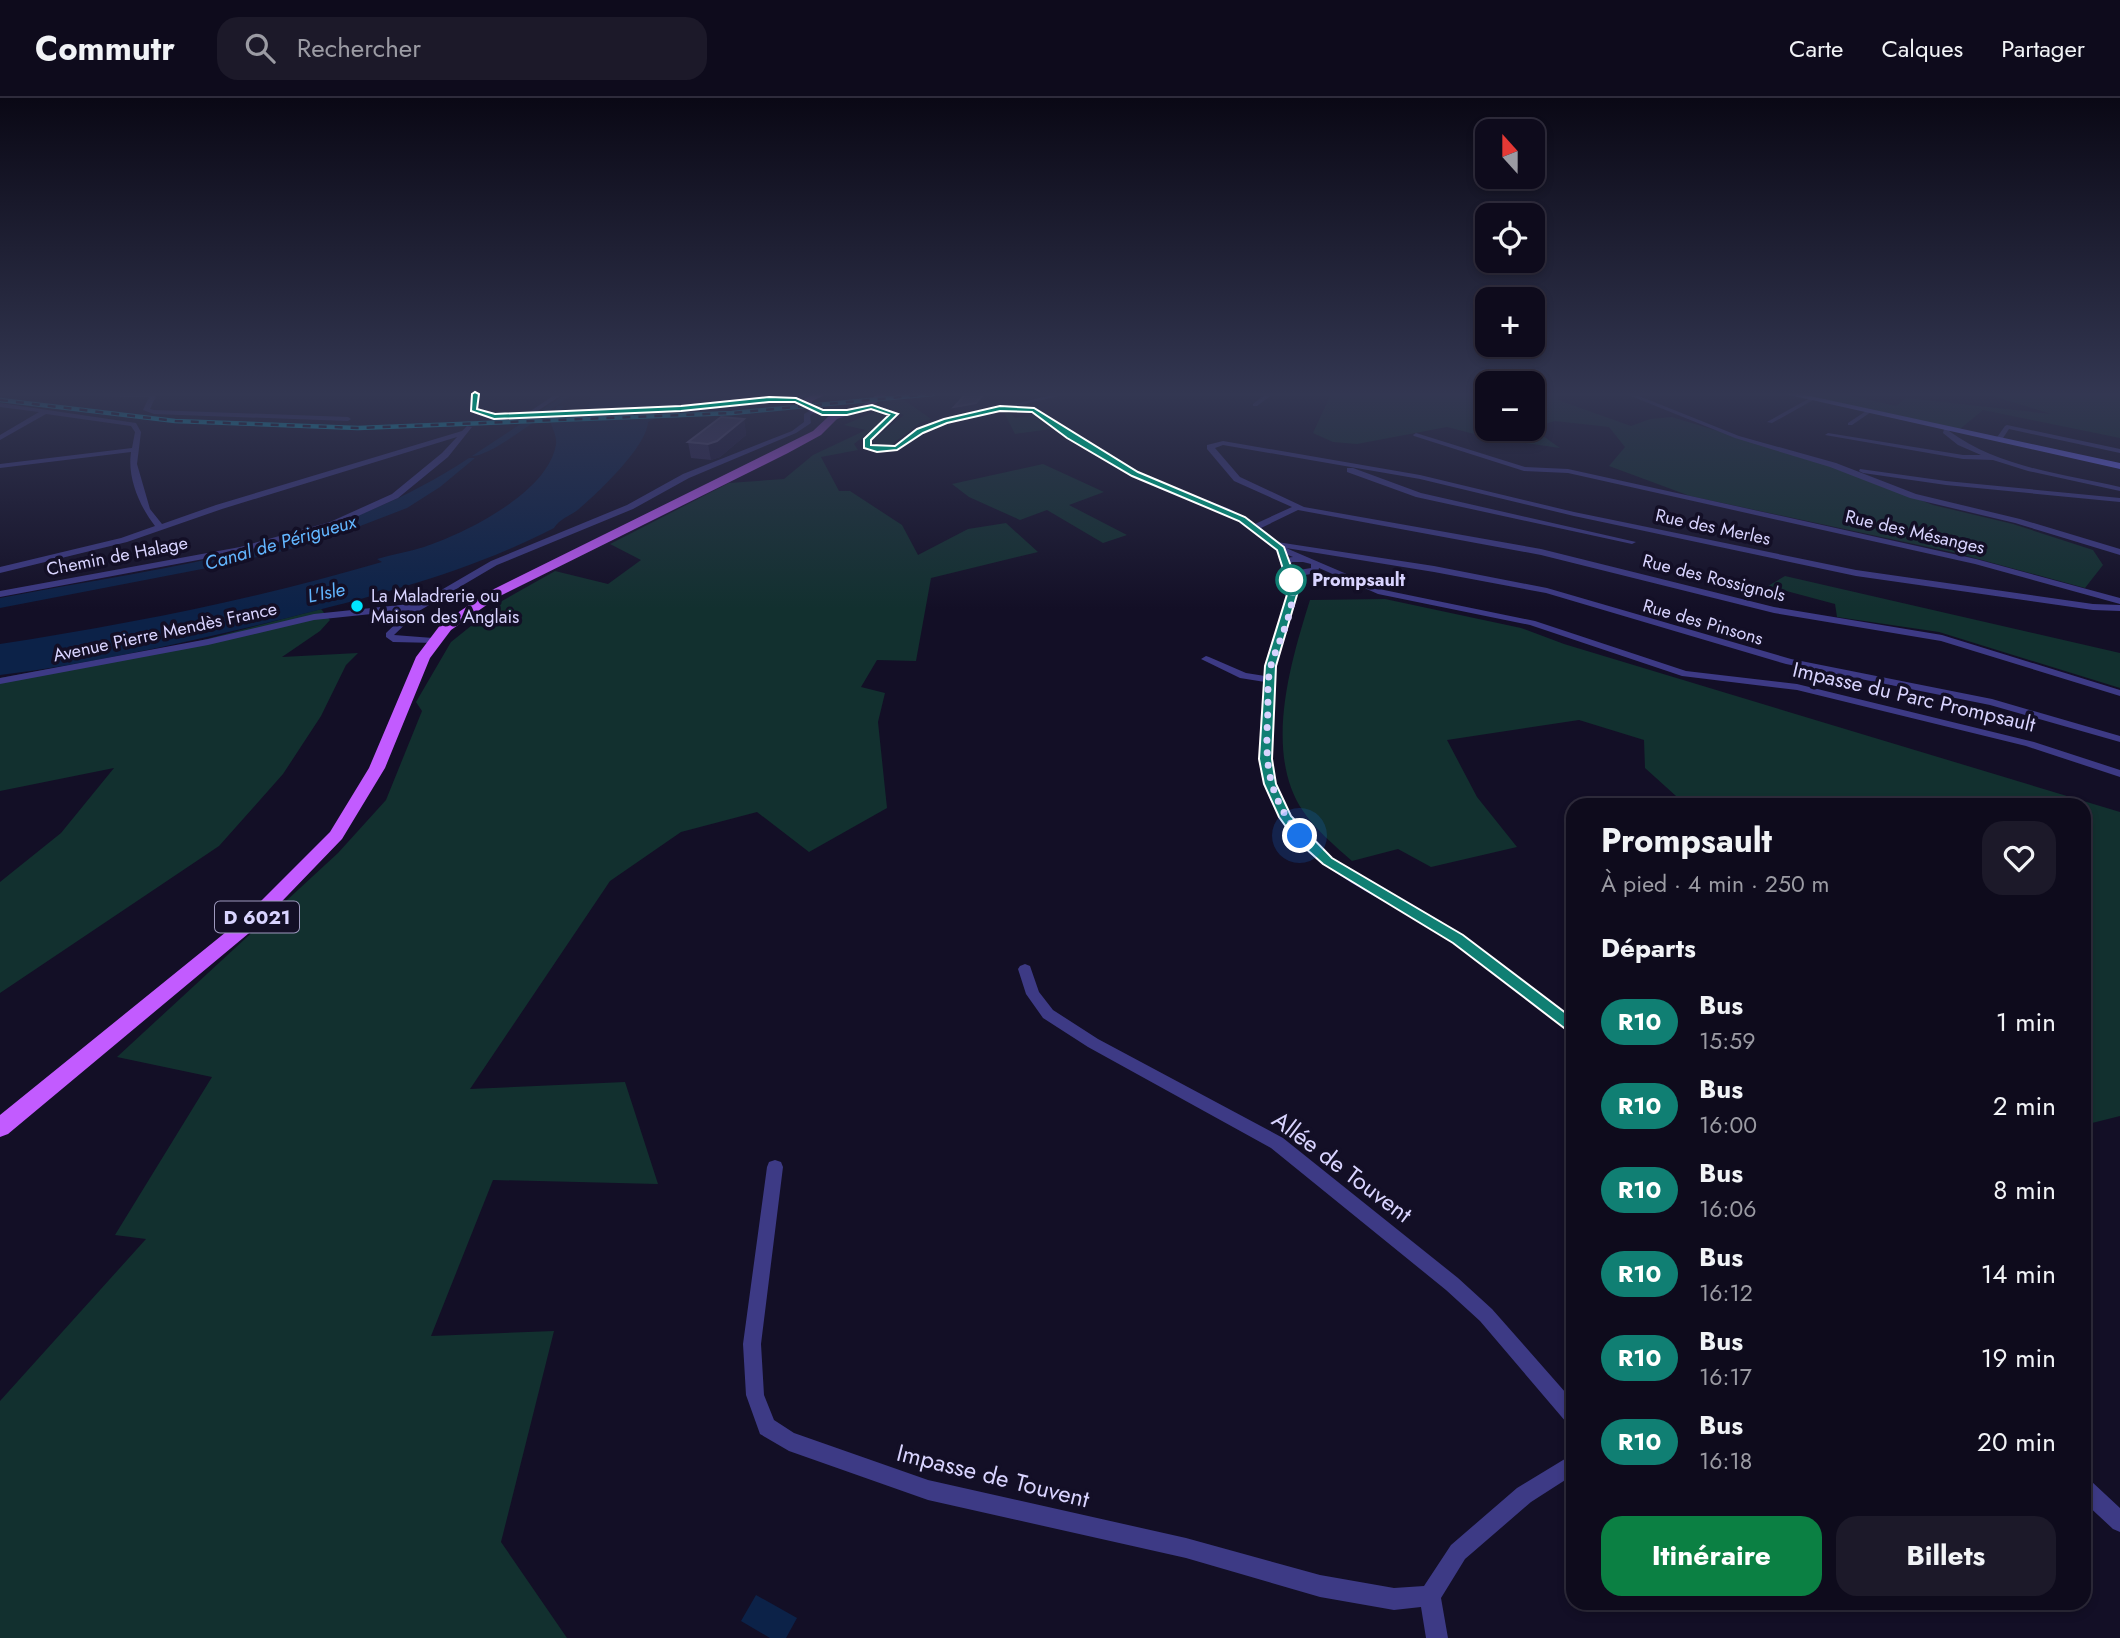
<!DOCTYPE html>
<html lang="fr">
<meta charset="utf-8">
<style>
:root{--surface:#0e0b1c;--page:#1c1929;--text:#f1f3f6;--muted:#9b9ba3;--line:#2e2b3b;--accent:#0b8043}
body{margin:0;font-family:Jost,sans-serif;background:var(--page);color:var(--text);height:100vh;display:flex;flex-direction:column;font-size:26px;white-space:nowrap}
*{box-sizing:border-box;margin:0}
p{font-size:23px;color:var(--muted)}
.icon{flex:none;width:38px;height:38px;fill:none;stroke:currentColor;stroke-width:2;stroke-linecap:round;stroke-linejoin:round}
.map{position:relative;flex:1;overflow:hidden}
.side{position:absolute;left:1566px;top:700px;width:525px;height:812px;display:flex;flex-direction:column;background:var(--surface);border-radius:21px;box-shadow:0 4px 10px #0003,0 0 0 2px var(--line)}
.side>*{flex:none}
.badge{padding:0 14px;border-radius:23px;font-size:24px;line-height:46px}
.needle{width:46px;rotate:339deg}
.fabs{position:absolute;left:1475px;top:21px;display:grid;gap:14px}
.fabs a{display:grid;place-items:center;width:70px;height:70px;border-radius:14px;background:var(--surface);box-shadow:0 4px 10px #0003,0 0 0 2px var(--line);font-size:35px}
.you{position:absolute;width:35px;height:35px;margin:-18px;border:5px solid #fff;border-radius:50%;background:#1a73e8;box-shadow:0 0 0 10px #1a73e833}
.map>.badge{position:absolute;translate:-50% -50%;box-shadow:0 0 0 4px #fff}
h2{padding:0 35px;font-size:26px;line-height:63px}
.round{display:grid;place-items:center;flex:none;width:74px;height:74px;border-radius:21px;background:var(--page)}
.overview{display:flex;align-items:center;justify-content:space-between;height:119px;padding:0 35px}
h1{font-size:33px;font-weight:700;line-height:52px}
.primary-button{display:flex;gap:14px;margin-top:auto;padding:14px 35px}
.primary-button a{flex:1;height:80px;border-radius:21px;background:var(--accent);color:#fff;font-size:28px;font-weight:700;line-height:80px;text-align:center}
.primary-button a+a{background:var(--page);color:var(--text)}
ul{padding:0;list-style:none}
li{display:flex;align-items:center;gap:21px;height:84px;padding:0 35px}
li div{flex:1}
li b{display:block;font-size:26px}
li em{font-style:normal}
li .badge{min-width:77px;font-weight:700;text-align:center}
header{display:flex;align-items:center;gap:42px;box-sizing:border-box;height:98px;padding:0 35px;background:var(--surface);border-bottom:2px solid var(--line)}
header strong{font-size:33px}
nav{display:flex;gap:38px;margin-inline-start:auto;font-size:24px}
.search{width:490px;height:63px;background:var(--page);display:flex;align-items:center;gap:18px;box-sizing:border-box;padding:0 24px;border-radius:21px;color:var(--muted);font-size:26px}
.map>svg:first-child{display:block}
.green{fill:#12302f}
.water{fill:#0c2248}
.pier{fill:#130f26}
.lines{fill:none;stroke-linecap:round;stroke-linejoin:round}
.street{fill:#3d3a85;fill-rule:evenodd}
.secondary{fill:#6f6bff;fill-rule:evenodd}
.primary{fill:#c25bff;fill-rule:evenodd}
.rail-casing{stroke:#00e5ff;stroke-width:4.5}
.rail{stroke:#130f26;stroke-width:2.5;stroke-dasharray:8;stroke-linecap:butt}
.wall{fill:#312854}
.shaded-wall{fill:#1d163a}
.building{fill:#433a66;stroke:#5a527e;stroke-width:2}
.line{fill:#107f73;stroke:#fff;stroke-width:2}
.walk{stroke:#d9d4ff;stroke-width:7;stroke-dasharray:0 12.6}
.stop-dot{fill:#fff;stroke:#107f73;stroke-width:3.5}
.poi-dot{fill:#00e5ff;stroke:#130f26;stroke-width:2.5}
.labels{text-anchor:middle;stroke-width:7;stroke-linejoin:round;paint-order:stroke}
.far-street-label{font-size:18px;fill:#d9d4ff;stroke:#130f26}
.far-stop-label{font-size:18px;font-weight:bold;fill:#d9d4ff;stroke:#130f26;text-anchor:start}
.far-poi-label{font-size:18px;fill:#d9d4ff;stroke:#130f26;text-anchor:start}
.far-water-label{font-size:19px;font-style:italic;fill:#62b6ff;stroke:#130f26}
.shield{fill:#130f26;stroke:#9e99be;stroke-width:2}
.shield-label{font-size:19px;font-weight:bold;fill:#d9d4ff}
.street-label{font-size:21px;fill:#d9d4ff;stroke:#130f26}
.near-street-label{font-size:24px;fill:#d9d4ff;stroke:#130f26}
</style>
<header>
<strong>Commutr</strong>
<div class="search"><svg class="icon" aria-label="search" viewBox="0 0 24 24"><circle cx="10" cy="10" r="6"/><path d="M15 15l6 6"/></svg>Rechercher</div>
<nav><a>Carte</a><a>Calques</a><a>Partager</a></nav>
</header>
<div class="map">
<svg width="2120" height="1540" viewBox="0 0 2120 1540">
<rect width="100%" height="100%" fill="#130f26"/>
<path class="green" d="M 1331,296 L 1487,296 L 1488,331 L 1533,331 L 1560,350 L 1490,340 L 1447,329 L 1357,346 L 1333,344 L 1313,335 Z
M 1533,296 L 1557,296 L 1558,302 L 1631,328 L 1650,321 L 1672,319 L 1836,369 L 1933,407 L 2013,426 L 2093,452 L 2103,467 L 2085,490 L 1956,455 L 1690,398 L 1609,368 L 1625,349 L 1609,329 L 1555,323 L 1533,329 Z
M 1801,296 L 1842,296 L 1896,308 L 1906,300 L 2051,316 L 1987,296 L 2120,296 L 2120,340 L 1983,312 L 1960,331 Z
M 904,302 L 931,321 L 920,325 L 891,347 L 873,345 L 873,342 L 904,317 L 883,307 L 883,303 Z
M 1003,312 L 1008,312 L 1015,320 L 1038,317 L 1051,331 L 1015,336 Z
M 876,313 L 886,316 L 886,320 L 854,346 L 858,352 L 821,359 L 839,393 L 850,393 L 902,427 L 918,457 L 968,431 L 1006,425 L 1038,454 L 931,480 L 916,563 L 877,562 L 861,589 L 885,595 L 878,624 L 887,710 L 809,754 L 757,714 L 681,734 L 610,783 L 470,991 L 625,984 L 658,1086 L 493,1082 L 431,1238 L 554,1233 L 501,1444 L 567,1540 L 0,1540 L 0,1303 L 146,1141 L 115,1137 L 212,979 L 117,959 L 338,755 L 386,702 L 422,613 L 416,604 L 451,544 L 502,503 L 555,473 L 608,486 L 641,462 L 610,446 L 729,385 L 784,381 L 813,357 L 866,332 L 844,327 Z
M 1043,366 L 1104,394 L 1069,407 L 1127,437 L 1103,445 L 1047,412 L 1020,422 L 969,399 L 952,386 Z
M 1785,478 L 2120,555 L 2120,590 L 1939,534 L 1837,519 L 1835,506 L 1768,488 Z
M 1385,501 L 1521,530 L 1564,546 L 2120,714 L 2120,1018 L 2084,1027 L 2084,707 L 1686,707 L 1645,670 L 1644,642 L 1579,622 L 1447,642 L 1477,699 L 1517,749 L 1431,769 L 1398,751 L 1352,763 C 1335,748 1315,731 1303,713 C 1263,654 1291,563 1310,502 Z
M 321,511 L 330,522 L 320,533 L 282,559 L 358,555 L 346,567 L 321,618 L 283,676 L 219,748 L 0,895 L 0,784 L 61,735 L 114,670 L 0,693 L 0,580 L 195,544 Z"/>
<path class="water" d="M 566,296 L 716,296 C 689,303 669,313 648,324 C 647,348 599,394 579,411 C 570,418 559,421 554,430 C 469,474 379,497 287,520 C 192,543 97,565 0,577 L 0,546 C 129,526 256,501 382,464 L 377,461 C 393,456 409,454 424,449 C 466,435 549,394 556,346 C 557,336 551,330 550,320 L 557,308 L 564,308 L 560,312 L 587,313 L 591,299 L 572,297 C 552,309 492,359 472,358 Z
M 469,360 L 475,360 L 440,389 L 407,410 L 316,445 L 228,466 L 0,510 L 0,500 C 164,468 327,454 469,360 Z
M 756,1497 L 797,1520 L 786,1540 L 770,1540 L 741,1523 Z"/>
<path class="pier" d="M 668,315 L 666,319 L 547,325 L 546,321 Z"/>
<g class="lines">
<path class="street" d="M 70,296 L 157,296 L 150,311 L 154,312 L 348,319 L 351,321 L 348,323 L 154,316 L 143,312 L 149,299 L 73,298 Z
M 556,296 L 563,296 L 533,316 L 529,316 L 529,314 Z
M 1056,296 L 1067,296 L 1017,308 L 1014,306 Z
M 1266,296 L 1273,296 L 1257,308 L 1253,308 L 1253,306 Z
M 1626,296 L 1634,296 L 1739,338 L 1836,365 L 1916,396 L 2020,421 L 2120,451 L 2120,457 L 2015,425 L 1910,400 L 1830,369 L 1735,340 Z
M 1810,300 L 1815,301 L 1772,325 L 1767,324 Z
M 0,305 L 136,325 L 141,334 L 137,366 L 150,411 L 162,426 L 216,407 L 462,333 L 467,328 L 472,329 L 448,359 L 398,400 L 336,428 L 241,454 L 0,499 L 0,493 L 240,449 L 330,424 L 392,396 L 442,355 L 457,339 L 222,411 L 127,444 L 0,475 L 0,469 L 121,440 L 155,428 C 140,409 127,380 131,354 L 0,370 L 0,366 L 132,350 L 135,334 L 131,328 L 46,316 L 0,342 L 0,337 L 39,314 L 0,309 Z
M 868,307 L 898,316 L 871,342 L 871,347 L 877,349 L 895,348 L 927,327 L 1000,309 L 1037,310 L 1072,337 L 1118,363 L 1166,387 L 1230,411 L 1255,426 L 1292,409 L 1234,383 L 1207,351 L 1207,347 L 1223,343 L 1420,377 L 1574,414 L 1856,472 L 2093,506 L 2120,507 L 2120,513 L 2093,512 L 1856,478 L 1574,418 L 1420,381 L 1223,347 L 1215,350 L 1240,379 L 1304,409 L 1541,451 L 1774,509 L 1942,537 L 2120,592 L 2120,598 L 1941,543 L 1774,515 L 1541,457 L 1298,412 L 1261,430 L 1277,444 L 1434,468 L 1547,490 L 1791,561 L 1992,601 L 2120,638 L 2120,644 L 1990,607 L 1786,566 L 1546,495 L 1434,474 L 1286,450 L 1384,492 L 1535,523 L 1686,573 L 1797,586 L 2034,644 L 2120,672 L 2120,679 L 2026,648 L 1797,592 L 1682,578 L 1530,527 L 1378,496 L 1319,470 L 1318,474 C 1310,476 1301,479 1293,476 L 1298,490 L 1276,568 L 1270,661 L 1276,686 L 1290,718 L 1304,735 L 1331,760 L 1463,838 L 1573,922 L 1573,934 L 1568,933 C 1530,904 1493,872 1454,845 C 1389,799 1289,771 1264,685 C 1255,653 1263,617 1265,584 L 1240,580 L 1201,561 L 1206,558 L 1209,559 L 1246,575 L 1265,578 L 1266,568 L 1290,490 L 1281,468 L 1286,460 L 1293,459 L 1278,453 L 1252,431 L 1224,415 L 1160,391 L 1112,367 L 1068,339 L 1035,314 L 1000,313 L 931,329 L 897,352 L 877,353 L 864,350 L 864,341 L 890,317 L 866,310 L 866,308 ZM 1292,464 L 1303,464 L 1311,466 L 1311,470 L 1299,472 L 1290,467 Z
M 814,310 L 817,312 L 810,318 L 811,325 L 796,335 L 689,380 L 633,411 L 497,467 L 419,513 L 394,537 L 433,540 L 438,543 L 436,545 L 393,544 L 386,539 L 386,535 L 410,512 L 314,522 L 208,547 L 0,586 L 0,580 L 208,541 L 314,516 L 419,505 L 491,463 L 627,407 L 683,376 L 792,333 L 804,324 L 804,316 Z
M 1866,313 L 1871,314 L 1852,327 L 1848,327 L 1848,325 Z
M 2007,327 L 2120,351 L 2120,355 L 2009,331 L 2001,343 L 1997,343 L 1995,342 L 2005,328 Z
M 1947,329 L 1950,331 L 1949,333 C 1998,369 2062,376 2120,389 L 2120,393 L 2028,373 L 1993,362 L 1963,361 L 1825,337 L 1828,335 L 1963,357 L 1981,357 L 1958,347 L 1943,335 L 1944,331 Z
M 1416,335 L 1525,369 L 1568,371 L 1976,461 L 2120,500 L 2120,506 L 1975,466 L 1568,375 L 1524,373 L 1414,338 L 1413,337 Z
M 1347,370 L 1353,370 L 1421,395 L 1636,444 L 1632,446 L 1416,399 L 1347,374 Z
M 1860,371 L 1946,383 L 2120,400 L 2120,404 L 1946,387 L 1863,375 L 1859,373 Z
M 1025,866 L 1030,868 L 1039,894 L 1053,912 L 1098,941 L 1283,1040 L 1458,1180 L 1492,1211 L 1573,1303 L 1573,1326 L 1566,1324 L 1480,1223 L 1446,1192 L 1271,1050 L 1088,949 L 1043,920 L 1026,896 L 1018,871 L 1020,868 Z
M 775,1062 L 781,1064 L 783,1069 L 761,1246 L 764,1297 L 774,1322 L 794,1335 L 928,1382 L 1186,1440 L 1320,1477 L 1394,1490 L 1424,1488 L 1451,1447 L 1517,1390 L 1573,1356 L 1573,1377 L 1531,1404 L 1465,1461 L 1441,1500 L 1448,1540 L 1426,1540 L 1421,1509 L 1394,1512 L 1320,1499 L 1186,1460 L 928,1402 L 789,1353 L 760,1336 L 746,1297 L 743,1246 L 767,1069 L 769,1064 Z
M 2084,1380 L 2091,1383 L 2120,1410 L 2120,1434 L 2113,1431 L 2084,1404 Z"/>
<path class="secondary" d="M 471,296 L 480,296 L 478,311 L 495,316 L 694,307 L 797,296 L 824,296 L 694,313 L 494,322 L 470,314 Z
M 1785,296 L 1801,296 L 2120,365 L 2120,371 Z"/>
<path class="primary" d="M 815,296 L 827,296 L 812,303 L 812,307 C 833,319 861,313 877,296 L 887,296 L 870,310 L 837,321 L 821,337 L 788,355 L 498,499 L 451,532 L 430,560 L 385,670 L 342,741 L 261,825 L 8,1036 L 0,1039 L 0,1017 L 247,817 L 330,734 L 369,670 L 416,559 L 441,526 L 490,493 L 813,333 L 829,318 L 812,315 L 802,308 L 805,300 Z"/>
<defs>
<path id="rail" d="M 0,302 L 175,323 L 358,330 L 732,315 L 933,296"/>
</defs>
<use href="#rail" class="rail-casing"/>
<use href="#rail" class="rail"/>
</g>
<path class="wall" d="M 744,321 L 746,337 L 720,359 L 711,362 L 691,360 L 688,344 Z"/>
<path class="shaded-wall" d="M 983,296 L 988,296 L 988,297 L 976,312 L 955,316 L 954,309 Z
M 744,321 L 746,337 L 720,359 L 711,362 L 708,346 Z"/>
<path class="building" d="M 966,296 L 983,296 L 976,305 L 954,309 Z
M 721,319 L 744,321 L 717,343 L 708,346 L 688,344 Z"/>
<linearGradient id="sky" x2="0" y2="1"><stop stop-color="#0a0815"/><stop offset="0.58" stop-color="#333752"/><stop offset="1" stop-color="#333752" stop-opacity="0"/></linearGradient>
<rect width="2120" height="511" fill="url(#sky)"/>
<path class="line" d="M 475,294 L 479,296 L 477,311 L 495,316 L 681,308 L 769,299 L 796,300 L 823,312 L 847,312 L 872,307 L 898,316 L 871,342 L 871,347 L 895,348 L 917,331 L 944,321 L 1000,308 L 1034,310 L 1138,374 L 1245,419 L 1284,449 L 1299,490 L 1276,568 L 1272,661 L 1276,686 L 1291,718 L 1332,760 L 1463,837 L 1579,925 L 1579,933 L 1568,933 L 1453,845 L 1323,766 L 1295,741 L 1279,719 L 1264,686 L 1259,661 L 1265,568 L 1289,490 L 1277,452 L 1239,423 L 1132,378 L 1067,340 L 1032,314 L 1000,313 L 947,325 L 923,335 L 897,352 L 877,354 L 864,350 L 864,341 L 889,317 L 871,311 L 847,317 L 822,317 L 795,304 L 769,304 L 681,313 L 494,321 L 471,313 L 472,296 Z"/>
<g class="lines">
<path class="walk" d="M 1291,482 C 1298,506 1280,540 1272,564 C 1267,579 1268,596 1268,612 C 1265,666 1266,694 1300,738"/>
</g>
<circle class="stop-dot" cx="1291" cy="482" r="14"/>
<circle class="poi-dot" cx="357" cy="508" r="7"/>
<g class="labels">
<g class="far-street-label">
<text transform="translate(1713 429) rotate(12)" y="6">Rue des Merles</text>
<text transform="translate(1915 434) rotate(13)" y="6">Rue des Mésanges</text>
<text transform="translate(117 458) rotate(-11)" y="6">Chemin de Halage</text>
<text transform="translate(1714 480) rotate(14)" y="6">Rue des Rossignols</text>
<text transform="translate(1703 524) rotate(16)" y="6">Rue des Pinsons</text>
<text transform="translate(165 534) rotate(-12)" y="6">Avenue Pierre Mendès France</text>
</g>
<g class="far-stop-label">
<text x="1312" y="488">Prompsault</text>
</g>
<g class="far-poi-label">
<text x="371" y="504">La Maladrerie ou<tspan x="371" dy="21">Maison des Anglais</tspan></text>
</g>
<g class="far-water-label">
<text transform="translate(280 444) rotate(-16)" y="7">Canal de Périgueux</text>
<text transform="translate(326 494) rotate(-12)" y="7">L'Isle</text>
</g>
<rect class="shield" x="215" y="803.5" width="84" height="31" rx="5"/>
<g class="shield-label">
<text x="257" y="826">D 6021</text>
</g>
<g class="street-label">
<text transform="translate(1914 599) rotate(13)" y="7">Impasse du Parc Prompsault</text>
</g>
<g class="near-street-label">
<text transform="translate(1342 1069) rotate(37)" y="8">Allée de Touvent</text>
<text transform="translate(993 1378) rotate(14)" y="8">Impasse de Touvent</text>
</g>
</g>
</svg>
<div class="fabs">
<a><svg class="needle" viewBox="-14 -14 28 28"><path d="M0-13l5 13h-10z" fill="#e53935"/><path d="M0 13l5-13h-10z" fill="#9b9ba3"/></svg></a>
<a><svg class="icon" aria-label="locate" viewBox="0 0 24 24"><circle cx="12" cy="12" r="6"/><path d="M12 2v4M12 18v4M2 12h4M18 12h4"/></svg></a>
<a>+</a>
<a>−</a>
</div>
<div class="you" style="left:1300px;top:738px"></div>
<section class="side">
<div class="overview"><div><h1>Prompsault</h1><p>À pied · 4 min · 250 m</p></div><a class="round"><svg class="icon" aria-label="heart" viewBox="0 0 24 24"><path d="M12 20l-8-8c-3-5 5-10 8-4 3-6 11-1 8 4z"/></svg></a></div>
<h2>Départs</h2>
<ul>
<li><span class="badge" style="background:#107f73;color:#fff">R10</span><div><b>Bus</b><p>15:59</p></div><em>1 min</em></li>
<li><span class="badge" style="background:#107f73;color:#fff">R10</span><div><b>Bus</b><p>16:00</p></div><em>2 min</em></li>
<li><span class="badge" style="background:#107f73;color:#fff">R10</span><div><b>Bus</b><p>16:06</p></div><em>8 min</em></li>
<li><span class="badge" style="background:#107f73;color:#fff">R10</span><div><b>Bus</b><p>16:12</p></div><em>14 min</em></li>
<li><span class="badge" style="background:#107f73;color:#fff">R10</span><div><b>Bus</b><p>16:17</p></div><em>19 min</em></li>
<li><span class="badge" style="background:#107f73;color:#fff">R10</span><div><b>Bus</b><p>16:18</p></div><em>20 min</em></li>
</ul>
<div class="primary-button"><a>Itinéraire</a><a>Billets</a></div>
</section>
</div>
